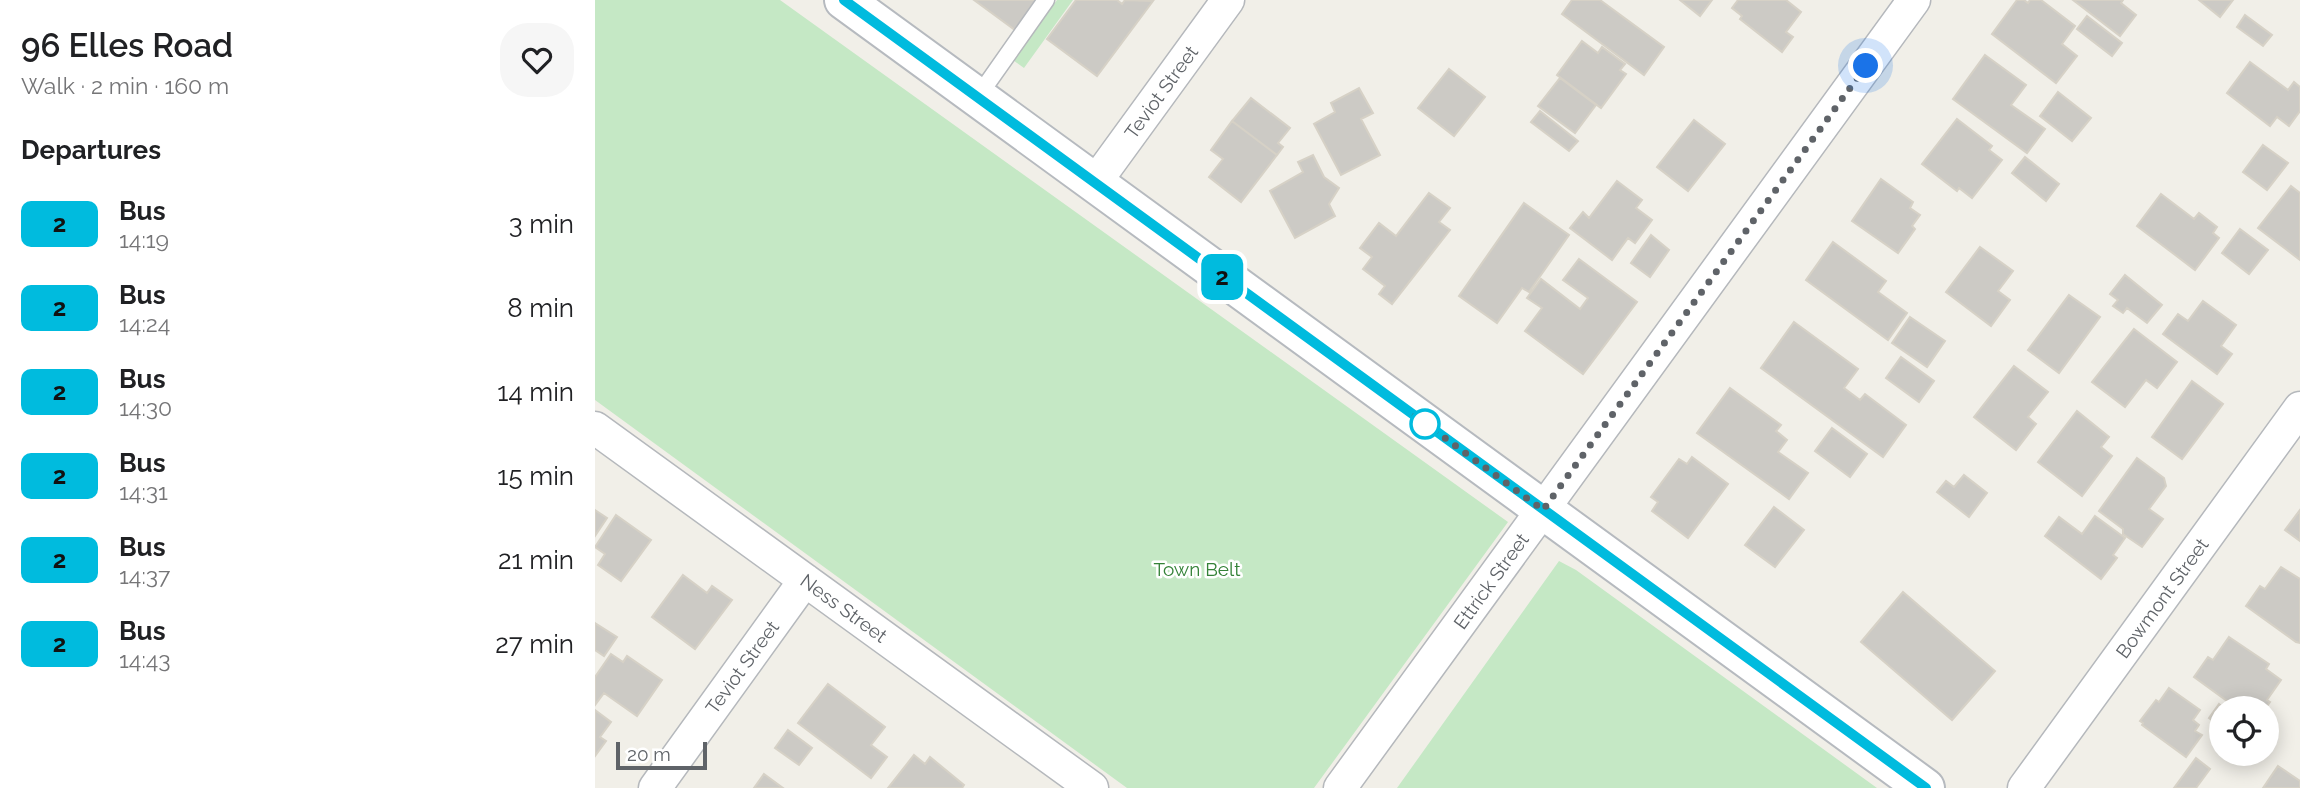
<!DOCTYPE html>
<meta charset="utf-8">
<style>
:root{--surface:#fff;--page:#f6f6f6;--text:#202124;--muted:#757577}
body{margin:0;font-family:Raleway,sans-serif;background:var(--page);color:var(--text);height:100vh;display:flex;flex-direction:column;font-size:26px;white-space:nowrap}
*{box-sizing:border-box;margin:0}
p{font-size:23px;color:var(--muted)}
.icon{flex:none;width:38px;height:38px;fill:none;stroke:currentColor;stroke-width:2;stroke-linecap:round;stroke-linejoin:round}
.map{position:relative;flex:1;overflow:hidden}
.side{display:flex;flex-direction:column;background:var(--surface);width:595px}
.side>*{flex:none}
.badge{padding:0 14px;border-radius:10px;font-size:24px;line-height:46px}
.tools{position:absolute;left:1614px;top:696px;display:grid;gap:14px}
.tools a{display:grid;place-items:center;width:70px;height:70px;border-radius:50%;background:var(--surface);box-shadow:0 4px 18px #0003;font-size:35px}
.scale{position:absolute;left:21px;bottom:18px;width:91px;box-sizing:border-box;padding-left:7px;border:4px solid #5f6368;border-top:0;font-size:19px;line-height:24px;white-space:nowrap;color:#5f6368;-webkit-text-stroke:5px #fff;paint-order:stroke}
.you{position:absolute;width:35px;height:35px;margin:-18px;border:5px solid #fff;border-radius:50%;background:#1a73e8;box-shadow:0 0 0 10px #1a73e833}
.map>.badge{position:absolute;translate:-50% -50%;box-shadow:0 0 0 4px #fff}
h2{padding:0 21px;font-size:26px;line-height:63px}
.round{display:grid;place-items:center;flex:none;width:74px;height:74px;border-radius:28px;background:var(--page)}
.summary{display:flex;align-items:center;justify-content:space-between;height:119px;padding:0 21px}
h1{font-size:33px;font-weight:600;line-height:52px}
ul{padding:0;list-style:none}
li{display:flex;align-items:center;gap:21px;height:84px;padding:0 21px}
li div{flex:1}
li b{display:block;font-size:26px}
li em{font-style:normal}
li .badge{min-width:77px;font-weight:700;text-align:center}
main{display:flex;flex:1;min-height:0}
.map>svg:first-child{display:block}
.green{fill:#c5e8c5}
.building{fill:#cccac5;stroke:#d6d1c6;stroke-width:2}
.lines{fill:none;stroke-linecap:round;stroke-linejoin:round}
.service-casing{stroke:#b5b8bc;stroke-width:19}
.minor-casing{stroke:#b5b8bc;stroke-width:35}
.secondary-casing{stroke:#b6babf;stroke-width:42}
.service{stroke:#fff;stroke-width:16}
.minor{stroke:#fff;stroke-width:32}
.secondary{stroke:#fff;stroke-width:38}
.line-casing{stroke:#fff;stroke-width:16}
.line{stroke:#00bbde;stroke-width:10}
.walk{stroke:#5f6368;stroke-width:7;stroke-dasharray:0 12.6}
.stop-dot{fill:#fff;stroke:#00bbde;stroke-width:3.5}
.labels{text-anchor:middle;stroke-width:5;stroke-linejoin:round;paint-order:stroke}
.street-label{font-size:19px;fill:#5f6368;stroke:#fff}
.park-label{font-size:19px;fill:#348238;stroke:#fff}
</style>
<main>
<section class="side">
<div class="summary"><div><h1>96 Elles Road</h1><p>Walk · 2 min · 160 m</p></div><a class="round"><svg class="icon" aria-label="heart" viewBox="0 0 24 24"><path d="M12 20l-8-8c-3-5 5-10 8-4 3-6 11-1 8 4z"/></svg></a></div>
<h2>Departures</h2>
<ul>
<li><span class="badge" style="background:#00bbde;color:#111">2</span><div><b>Bus</b><p>14:19</p></div><em>3 min</em></li>
<li><span class="badge" style="background:#00bbde;color:#111">2</span><div><b>Bus</b><p>14:24</p></div><em>8 min</em></li>
<li><span class="badge" style="background:#00bbde;color:#111">2</span><div><b>Bus</b><p>14:30</p></div><em>14 min</em></li>
<li><span class="badge" style="background:#00bbde;color:#111">2</span><div><b>Bus</b><p>14:31</p></div><em>15 min</em></li>
<li><span class="badge" style="background:#00bbde;color:#111">2</span><div><b>Bus</b><p>14:37</p></div><em>21 min</em></li>
<li><span class="badge" style="background:#00bbde;color:#111">2</span><div><b>Bus</b><p>14:43</p></div><em>27 min</em></li>
</ul>
</section>
<div class="map">
<svg width="1705" height="788" viewBox="0 0 1705 788">
<rect width="100%" height="100%" fill="#f1efe8"/>
<path class="green" d="M 0,0 L 185,0 L 913,522 L 719,788 L 532,788 L 0,400 Z
M 462,0 L 478,0 L 429,68 L 418,60 Z
M 964,561 L 981,570 L 1282,788 L 802,788 Z"/>
<path class="building" d="M 379,0 L 441,0 L 420,30 Z
M 481,0 L 522,0 L 527,4 L 530,0 L 558,1 L 502,76 L 452,39 Z
M 977,0 L 1005,0 L 1069,47 L 1049,75 L 967,14 Z
M 1085,0 L 1117,0 L 1105,16 Z
M 1143,0 L 1191,0 L 1206,12 L 1191,32 L 1198,37 L 1187,52 L 1145,19 L 1147,16 L 1137,8 Z
M 1422,0 L 1429,0 L 1433,3 L 1435,0 L 1446,0 L 1480,26 L 1467,44 L 1482,56 L 1461,83 L 1397,34 Z
M 1478,0 L 1528,0 L 1526,3 L 1541,15 L 1525,36 Z
M 1604,0 L 1638,0 L 1625,17 Z
M 1650,15 L 1677,35 L 1668,46 L 1642,27 Z
M 1492,16 L 1527,43 L 1517,56 L 1482,29 Z
M 987,41 L 1003,53 L 1007,47 L 1030,64 L 1025,70 L 1031,74 L 1006,108 L 962,75 Z
M 1390,55 L 1431,85 L 1416,105 L 1450,129 L 1432,153 L 1358,99 Z
M 1655,62 L 1693,90 L 1699,82 L 1705,87 L 1705,111 L 1694,126 L 1682,117 L 1675,126 L 1632,93 Z
M 854,69 L 890,97 L 859,136 L 823,108 Z
M 965,78 L 1001,105 L 980,133 L 943,106 Z
M 764,88 L 778,113 L 766,119 L 785,155 L 746,175 L 719,124 L 740,112 L 736,103 Z
M 1463,92 L 1496,118 L 1477,141 L 1445,116 Z
M 656,98 L 695,128 L 683,143 L 688,147 L 682,155 L 637,121 Z
M 945,111 L 983,141 L 974,151 L 936,122 Z
M 1362,119 L 1397,146 L 1394,150 L 1407,160 L 1377,198 L 1364,188 L 1362,191 L 1327,164 Z
M 1099,120 L 1130,144 L 1093,191 L 1062,167 Z
M 637,121 L 682,155 L 646,202 L 614,177 L 628,159 L 616,150 Z
M 1668,145 L 1693,163 L 1672,190 L 1648,172 Z
M 718,155 L 729,177 L 744,188 L 734,204 L 740,216 L 700,238 L 675,191 L 708,172 L 703,162 Z
M 1430,157 L 1464,184 L 1451,201 L 1417,173 Z
M 1286,179 L 1318,202 L 1315,208 L 1325,215 L 1317,226 L 1320,229 L 1303,253 L 1257,221 Z
M 1022,181 L 1047,200 L 1041,208 L 1057,220 L 1040,243 L 1033,238 L 1017,260 L 975,228 L 988,212 L 994,218 Z
M 1696,186 L 1705,193 L 1705,260 L 1663,228 Z
M 834,193 L 855,208 L 844,222 L 855,230 L 797,304 L 784,294 L 790,286 L 768,269 L 777,257 L 765,248 L 784,223 L 801,236 Z
M 1566,194 L 1599,219 L 1604,213 L 1622,227 L 1618,233 L 1624,238 L 1600,270 L 1542,226 Z
M 929,203 L 974,235 L 934,292 L 927,288 L 902,323 L 864,296 Z
M 1645,229 L 1673,250 L 1654,274 L 1627,253 Z
M 1056,235 L 1074,250 L 1055,277 L 1036,263 Z
M 1238,242 L 1291,281 L 1283,292 L 1312,313 L 1293,340 L 1211,280 Z
M 1385,247 L 1418,271 L 1403,291 L 1415,300 L 1396,326 L 1351,292 Z
M 984,259 L 1042,302 L 988,374 L 930,331 L 947,308 L 932,298 L 946,279 L 985,309 L 993,298 L 968,280 Z
M 1530,275 L 1567,305 L 1552,323 L 1532,308 L 1528,313 L 1518,306 L 1523,300 L 1515,294 Z
M 1474,295 L 1505,317 L 1464,373 L 1433,350 Z
M 1608,301 L 1641,325 L 1626,346 L 1637,354 L 1622,374 L 1568,334 L 1583,314 L 1593,321 Z
M 1315,317 L 1350,341 L 1332,367 L 1297,343 Z
M 1199,322 L 1263,369 L 1249,388 L 1265,400 L 1270,394 L 1311,425 L 1288,457 L 1166,368 Z
M 1539,329 L 1582,362 L 1562,388 L 1551,380 L 1530,407 L 1497,382 Z
M 1306,357 L 1339,381 L 1324,402 L 1291,378 Z
M 1419,366 L 1453,392 L 1433,417 L 1441,424 L 1421,450 L 1379,417 Z
M 1597,381 L 1628,404 L 1587,459 L 1557,437 Z
M 1135,388 L 1186,425 L 1181,431 L 1192,440 L 1183,452 L 1213,473 L 1194,499 L 1102,433 Z
M 1482,411 L 1514,437 L 1506,447 L 1517,456 L 1487,496 L 1443,462 Z
M 1237,428 L 1272,454 L 1255,477 L 1220,451 Z
M 1097,457 L 1133,484 L 1093,538 L 1057,511 L 1063,502 L 1056,497 L 1084,459 L 1092,464 Z
M 1542,458 L 1569,478 L 1571,486 L 1554,509 L 1568,519 L 1547,547 L 1528,534 L 1528,529 L 1504,511 Z
M 1369,475 L 1392,493 L 1374,517 L 1342,492 L 1351,481 L 1359,487 Z
M 1179,507 L 1209,530 L 1180,567 L 1150,545 Z
M 0,510 L 12,518 L 0,536 Z
M 1705,510 L 1705,541 L 1690,530 Z
M 21,515 L 56,540 L 26,581 L 3,565 L 10,554 L 0,547 Z
M 1500,516 L 1530,538 L 1518,555 L 1522,558 L 1506,579 L 1450,536 L 1464,517 L 1487,534 Z
M 1686,567 L 1705,579 L 1705,643 L 1701,642 L 1651,606 L 1665,586 L 1670,589 Z
M 88,575 L 112,593 L 117,586 L 137,600 L 100,649 L 57,617 Z
M 1308,592 L 1400,671 L 1357,720 L 1266,642 Z
M 0,623 L 22,637 L 9,656 L 0,650 Z
M 1634,637 L 1674,664 L 1671,669 L 1686,680 L 1672,700 L 1675,702 L 1670,709 L 1643,709 L 1599,677 L 1613,657 L 1618,660 Z
M 16,654 L 28,662 L 32,656 L 67,680 L 42,716 L 9,693 L 0,705 L 0,677 Z
M 233,684 L 290,727 L 276,745 L 292,757 L 276,778 L 203,723 Z
M 1574,688 L 1605,710 L 1598,720 L 1604,725 L 1600,731 L 1607,735 L 1591,757 L 1547,725 L 1548,723 L 1545,721 L 1561,700 L 1564,702 Z
M 1624,704 L 1630,709 L 1626,709 L 1626,727 L 1614,718 Z
M 0,710 L 16,722 L 5,737 L 11,741 L 0,756 Z
M 193,730 L 217,748 L 204,765 L 180,748 Z
M 319,755 L 330,764 L 335,757 L 369,785 L 367,788 L 293,788 Z
M 1601,758 L 1615,769 L 1601,788 L 1579,788 Z
M 1683,766 L 1705,781 L 1705,788 L 1668,788 Z
M 169,774 L 188,788 L 159,788 Z"/>
<g class="lines">
<defs>
<path id="service" d="M 382,98 L 451,0"/>
<path id="minor" d="M 499,184 L 633,0
M 0,428 L 497,788
M 60,788 L 210,580
M 745,788 L 1319,0
M 1429,788 L 1705,408"/>
<path id="secondary" d="M 249,0 L 1330,788"/>
</defs>
<use href="#service" class="service-casing"/>
<use href="#minor" class="minor-casing"/>
<use href="#secondary" class="secondary-casing"/>
<use href="#service" class="service"/>
<use href="#minor" class="minor"/>
<use href="#secondary" class="secondary"/>
</g>
<g class="lines">
<defs>
<path id="line" d="M 249,0 L 1331,788"/>
</defs>
<use href="#line" class="line-casing"/>
<use href="#line" class="line"/>
<path class="walk" d="M 830,424 L 820,416 L 948,510 L 1271,66"/>
</g>
<circle class="stop-dot" cx="830" cy="424" r="14"/>
<g class="labels">
<g class="street-label">
<text transform="translate(566 92) rotate(-54)" y="7">Teviot Street</text>
<text transform="translate(896 581) rotate(-54)" y="7">Ettrick Street</text>
<text transform="translate(1567 598) rotate(-54)" y="7">Bowmont Street</text>
<text transform="translate(249 608) rotate(36)" y="7">Ness Street</text>
<text transform="translate(147 667) rotate(-54)" y="7">Teviot Street</text>
</g>
<g class="park-label">
<text x="602" y="576">Town Belt</text>
</g>
</g>
</svg>
<div class="tools">
<a><svg class="icon" aria-label="locate" viewBox="0 0 24 24"><circle cx="12" cy="12" r="6"/><path d="M12 2v4M12 18v4M2 12h4M18 12h4"/></svg></a>
</div>
<div class="scale">20 m</div>
<div class="you" style="left:1271px;top:66px"></div>
<b class="badge" style="left:627px;top:277px;background:#00bbde;color:#111">2</b>
</div>
</main>
